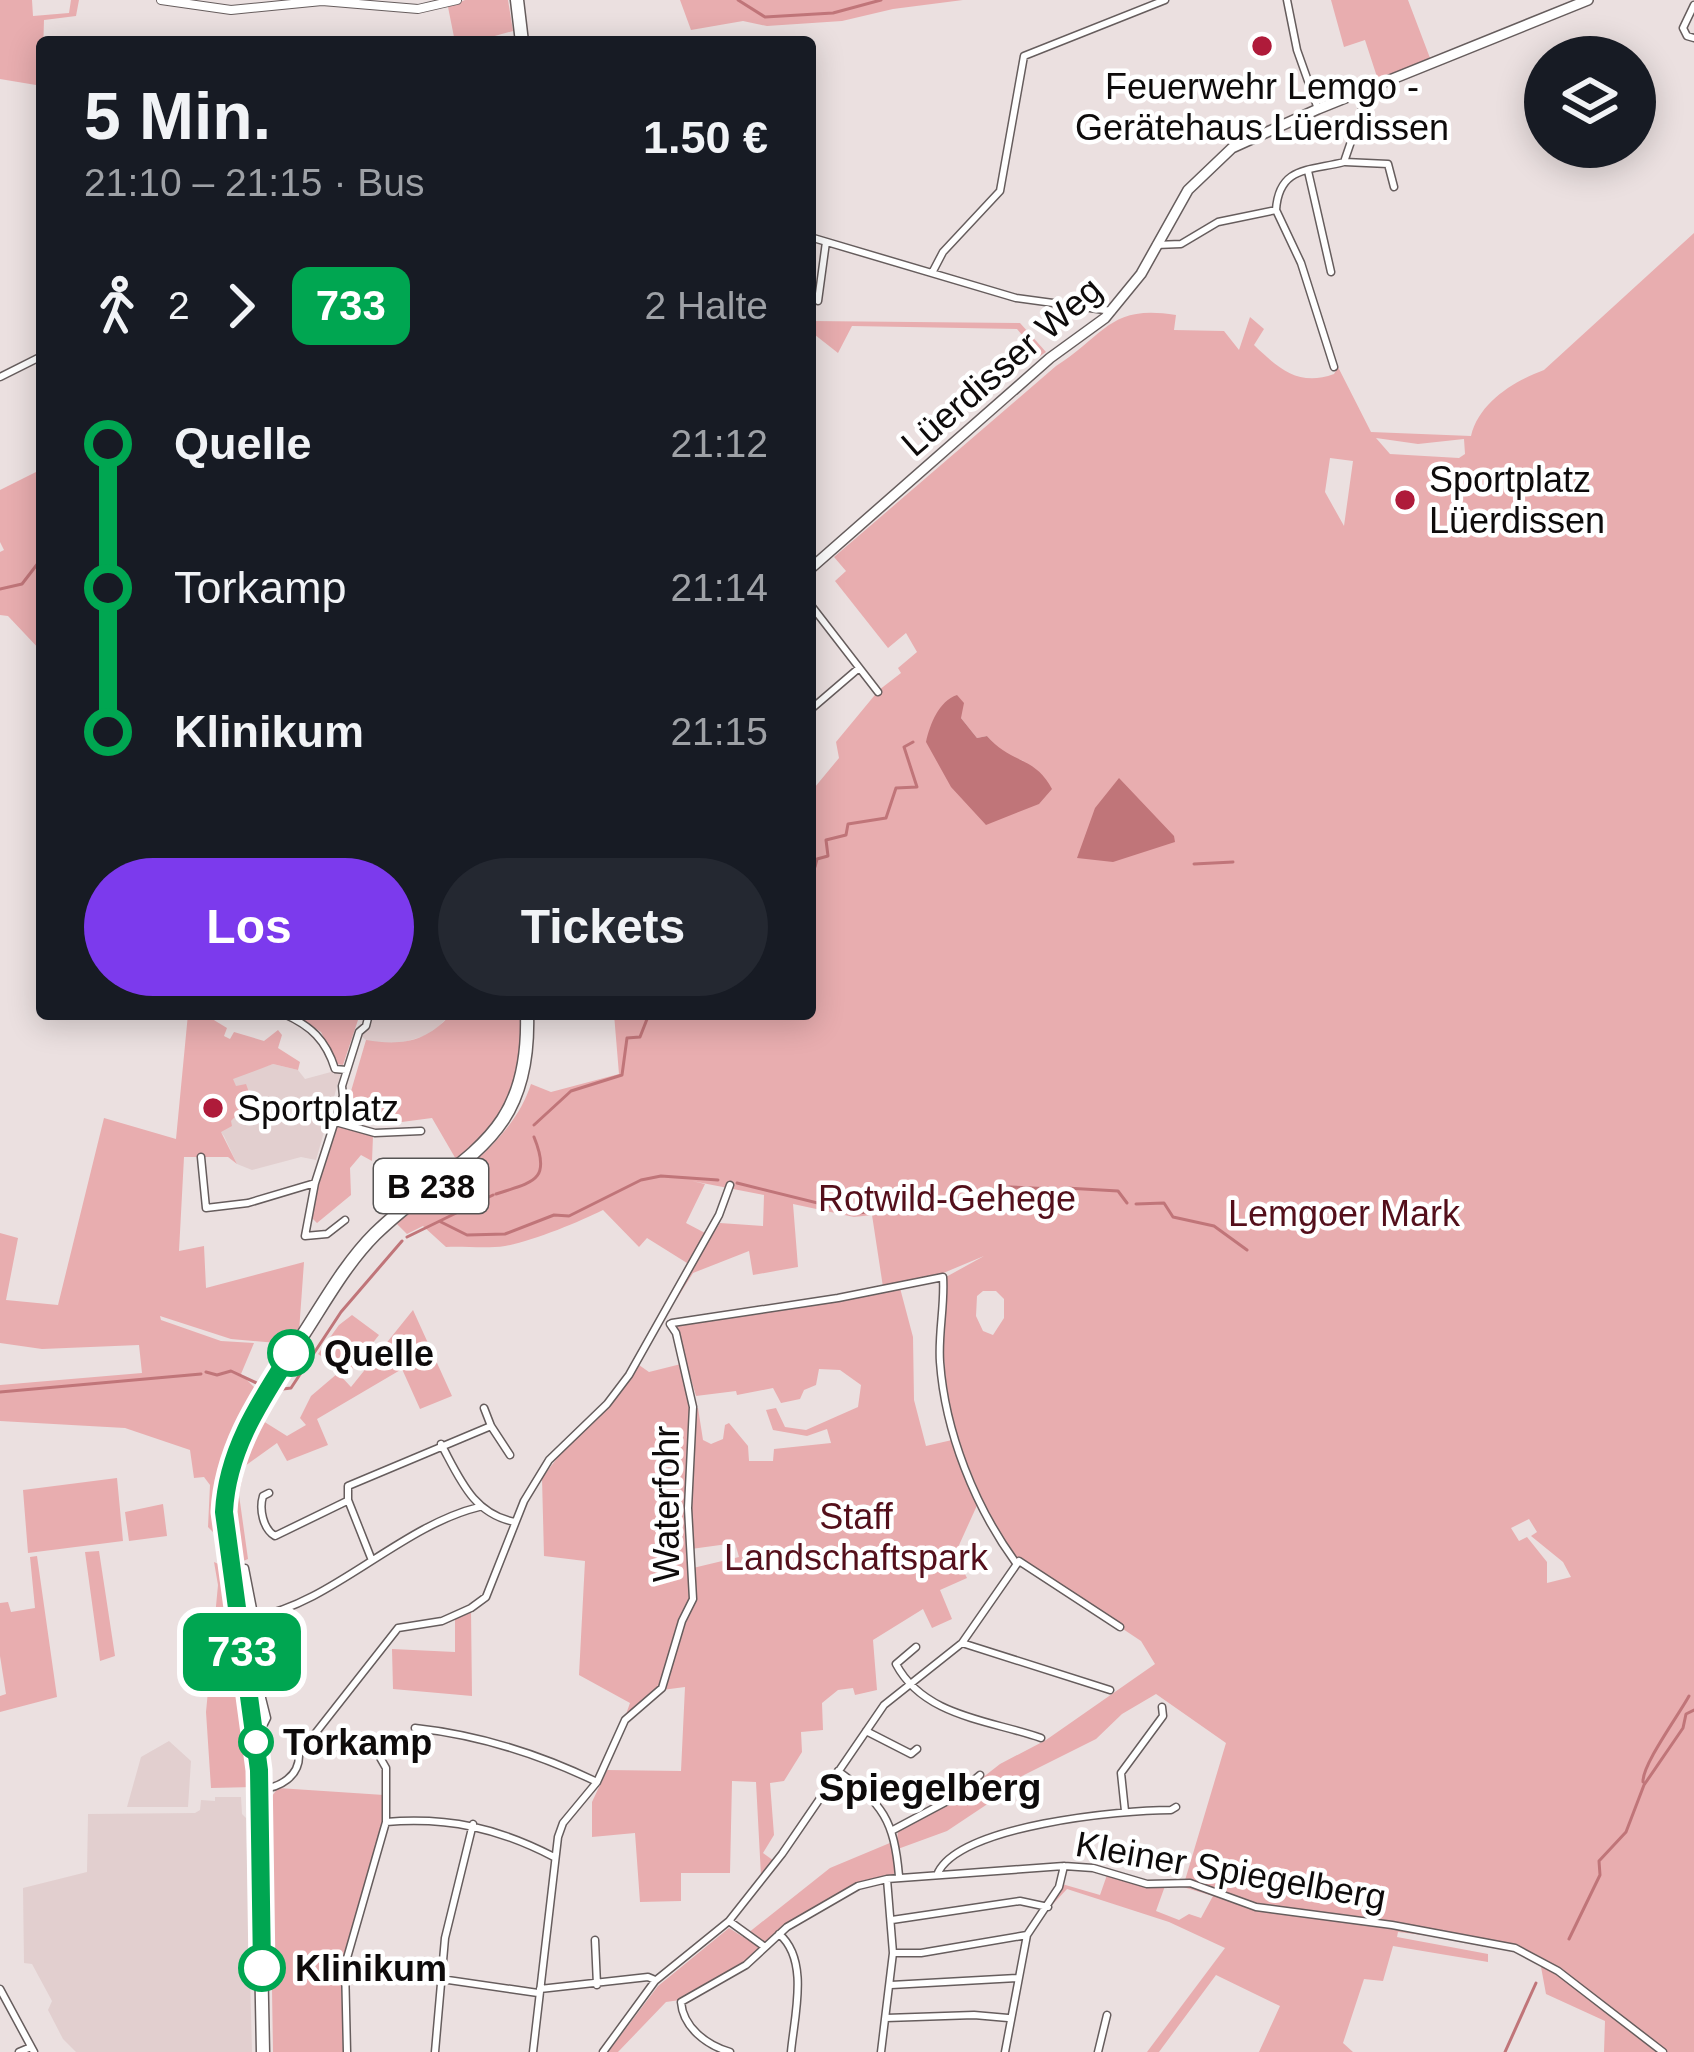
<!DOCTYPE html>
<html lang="de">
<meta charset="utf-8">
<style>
:root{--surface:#171b24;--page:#242831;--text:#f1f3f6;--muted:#9ea1a6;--accent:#7c3aed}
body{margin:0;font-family:Helvetica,sans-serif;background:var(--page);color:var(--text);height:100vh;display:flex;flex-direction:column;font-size:45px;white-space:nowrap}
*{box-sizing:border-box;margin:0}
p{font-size:39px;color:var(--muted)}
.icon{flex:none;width:66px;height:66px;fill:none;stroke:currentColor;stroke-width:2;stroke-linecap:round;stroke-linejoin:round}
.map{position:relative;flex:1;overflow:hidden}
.panel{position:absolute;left:36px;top:36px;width:780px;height:984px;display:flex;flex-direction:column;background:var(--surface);border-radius:12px;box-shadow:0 6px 30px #0003}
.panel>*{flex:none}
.badge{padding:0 24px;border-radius:18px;font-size:42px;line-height:78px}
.tools{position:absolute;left:1524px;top:36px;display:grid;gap:24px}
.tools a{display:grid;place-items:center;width:132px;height:132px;border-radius:50%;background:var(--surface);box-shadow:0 6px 30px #0003;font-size:60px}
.map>.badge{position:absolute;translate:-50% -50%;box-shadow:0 0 0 6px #fff}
.legs{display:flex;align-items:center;gap:18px;height:132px;padding:0 48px;font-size:39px}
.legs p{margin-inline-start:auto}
.head{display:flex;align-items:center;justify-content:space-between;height:204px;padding:0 48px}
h1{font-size:66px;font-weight:700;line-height:90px}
.primary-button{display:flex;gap:24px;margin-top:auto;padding:24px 48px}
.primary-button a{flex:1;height:138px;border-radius:72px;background:var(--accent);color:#fff;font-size:48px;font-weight:700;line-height:138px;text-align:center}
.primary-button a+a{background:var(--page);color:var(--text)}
ul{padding:0 48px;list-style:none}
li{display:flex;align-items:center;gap:42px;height:144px;font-size:45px}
li i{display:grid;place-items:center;width:18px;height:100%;margin:0 15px;background:currentColor}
li i::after{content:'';width:30px;height:30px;margin:-15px;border:9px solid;border-radius:50%;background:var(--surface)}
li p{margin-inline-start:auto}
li:first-child i{background:linear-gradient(#0000 50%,currentColor 0)}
li:last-child i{background:linear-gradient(currentColor 50%,#0000 0)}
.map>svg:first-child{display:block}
.built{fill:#e2cfcf}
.green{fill:#e8adaf;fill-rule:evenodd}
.water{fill:#c07579}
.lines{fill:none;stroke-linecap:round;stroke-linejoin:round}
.stream{stroke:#c07579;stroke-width:3}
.minor-casing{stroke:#665d5d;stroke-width:9}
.tertiary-casing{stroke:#665d5d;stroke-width:10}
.secondary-casing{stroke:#665d5d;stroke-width:12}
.primary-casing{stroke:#665d5d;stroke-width:15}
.minor{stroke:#fff;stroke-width:6}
.tertiary{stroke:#fff;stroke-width:8}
.secondary{stroke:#fff;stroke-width:9}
.primary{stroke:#fff;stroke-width:12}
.line-1-casing{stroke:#fff;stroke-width:27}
.line-1{stroke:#00a651;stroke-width:18}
.poi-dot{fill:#af1b3a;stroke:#fff;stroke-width:4.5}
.stop-1-dot{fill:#fff;stroke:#00a651;stroke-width:6}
.labels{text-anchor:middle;stroke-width:9;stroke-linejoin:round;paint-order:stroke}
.shield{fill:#fff;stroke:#565454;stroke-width:3}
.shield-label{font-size:33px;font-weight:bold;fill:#0e0b0b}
.poi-label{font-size:36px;fill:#0e0b0b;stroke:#fff;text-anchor:start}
.street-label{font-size:36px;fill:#0e0b0b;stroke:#fff}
.park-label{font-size:36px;fill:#540f1b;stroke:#fff}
.stop-label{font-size:36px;font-weight:bold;fill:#0e0b0b;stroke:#fff;text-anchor:start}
.neighbourhood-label{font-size:39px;font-weight:bold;fill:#0e0b0b;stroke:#fff}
</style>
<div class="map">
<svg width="1694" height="2052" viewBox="0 0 1694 2052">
<rect width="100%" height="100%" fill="#ebe0e0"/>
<path class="built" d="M 372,1014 L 451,1014 L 431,1034 L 394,1045 L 367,1041 L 360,1035 L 367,1029 Z
M 273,1064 L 298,1070 L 305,1079 L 342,1069 L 316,1160 L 301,1157 L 252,1170 L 237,1164 L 224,1136 L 187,1091 Z
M 169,1741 L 191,1761 L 188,1807 L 127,1807 L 141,1757 Z
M 215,1797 L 241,1797 L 242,1814 L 246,1818 L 252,2052 L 76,2052 L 63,2039 L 48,2010 L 52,2001 L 32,1964 L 24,1963 L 23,1888 L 87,1872 L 88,1814 L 195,1813 L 200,1810 L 201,1800 L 215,1801 Z"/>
<path class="green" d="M 0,0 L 32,0 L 33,16 L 69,13 L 71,0 L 79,0 L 76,16 L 44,20 L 42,86 L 0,79 Z
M 465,0 L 508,0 L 513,31 L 473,42 L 455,42 L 448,7 Z
M 680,0 L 963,0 L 893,9 L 842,21 L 767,26 L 743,21 L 691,30 Z
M 1331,0 L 1408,0 L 1430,58 L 1378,80 L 1365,40 L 1344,47 Z
M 1694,233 L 1694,2052 L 1604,2052 L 1605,2021 L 1546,1994 L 1539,1956 L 1515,1946 L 1398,1932 L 1397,1937 L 1488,1954 L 1488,1962 L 1393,1946 L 1383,1981 L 1364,1979 L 1343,2043 L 1353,2052 L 1259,2052 L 1280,2006 L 1216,1975 L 1159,2052 L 1147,2052 L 1225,1948 L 1169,1922 L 1067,1889 L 1052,1905 L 1062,1884 L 1100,1895 L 1107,1875 L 1165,1886 L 1156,1911 L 1179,1920 L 1189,1914 L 1201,1918 L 1213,1896 L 1183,1887 L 1226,1743 L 1156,1694 L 1122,1714 L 1096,1739 L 1016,1779 L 1013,1787 L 947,1831 L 895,1850 L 896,1870 L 893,1875 L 866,1880 L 793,1921 L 745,1961 L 680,2000 L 666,2002 L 618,2052 L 608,2052 L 658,1986 L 729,1928 L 743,1937 L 830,1868 L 897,1840 L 898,1831 L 954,1800 L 1000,1764 L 1046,1740 L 1155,1664 L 1141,1641 L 1015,1557 L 979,1501 L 955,1554 L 967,1578 L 940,1590 L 952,1619 L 932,1628 L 923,1609 L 873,1640 L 877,1690 L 855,1695 L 853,1688 L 838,1690 L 822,1703 L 823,1730 L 801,1732 L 802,1752 L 784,1781 L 770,1783 L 774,1835 L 763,1853 L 774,1861 L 761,1876 L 756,1782 L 732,1781 L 730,1873 L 681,1873 L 681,1901 L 640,1902 L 635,1833 L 592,1837 L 592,1802 L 607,1770 L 681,1771 L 685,1687 L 662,1690 L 674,1660 L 682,1622 L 696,1598 L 693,1568 L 739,1557 L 735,1543 L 691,1549 L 694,1409 L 698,1408 L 703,1440 L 711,1444 L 723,1439 L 725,1425 L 729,1423 L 748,1446 L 749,1461 L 773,1461 L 774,1449 L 831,1443 L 827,1429 L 807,1436 L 773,1430 L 766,1410 L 776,1408 L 785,1427 L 806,1430 L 858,1407 L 861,1385 L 840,1370 L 819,1369 L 816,1385 L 804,1390 L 800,1399 L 781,1403 L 773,1388 L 737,1395 L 736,1391 L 696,1396 L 675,1325 L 900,1288 L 913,1337 L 914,1400 L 926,1446 L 952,1440 L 979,1498 C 977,1479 962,1458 957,1437 C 942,1382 941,1333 946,1277 L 984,1256 L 941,1274 L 883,1287 L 872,1215 L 854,1217 L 793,1204 L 798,1267 L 753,1275 L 749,1251 L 693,1273 L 676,1300 L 689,1272 L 720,1223 L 763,1226 L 764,1195 L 692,1181 L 705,1184 L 686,1223 L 705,1233 L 687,1263 L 647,1238 L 639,1247 L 603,1210 C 579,1222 533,1241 505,1246 C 486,1249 465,1246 446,1247 L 423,1226 L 407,1234 L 396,1223 C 445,1183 511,1146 531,1084 L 551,1092 L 619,1074 L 614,1014 L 810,1014 L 810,793 L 839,758 L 836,742 L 879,690 L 901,673 L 898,668 L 917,652 L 906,633 L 888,648 L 835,581 L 846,571 L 834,557 L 1056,366 C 1106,334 1110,304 1176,315 L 1174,330 L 1224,331 L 1239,350 L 1250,317 L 1264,329 L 1254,345 C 1279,369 1299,387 1334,374 L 1338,367 L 1371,432 L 1471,436 C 1479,402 1514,381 1544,370 ZM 1376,438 L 1418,444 L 1464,439 L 1465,454 L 1459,458 L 1390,454 ZM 1330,458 L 1353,461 L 1344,526 L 1325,492 ZM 960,710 L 961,718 L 977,738 L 987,736 L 1003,754 L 1024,761 L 926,742 ZM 983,1291 L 996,1291 L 1004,1299 L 1004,1318 L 993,1335 L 983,1331 L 976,1316 L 977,1296 ZM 1529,1519 L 1537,1532 L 1531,1536 L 1563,1562 L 1571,1577 L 1547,1583 L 1547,1562 L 1527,1537 L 1519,1541 L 1511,1528 Z
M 810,321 L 1020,323 L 1046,352 L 1040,356 L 1017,329 L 852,326 L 838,353 L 810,331 Z
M 42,469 L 42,652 L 8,616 L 0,615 L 0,552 L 4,550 L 0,542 L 0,490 Z
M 188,1014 L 204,1014 L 227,1028 L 224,1036 L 230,1039 L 234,1032 L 264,1041 L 278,1030 L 282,1035 L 278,1048 L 300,1062 L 298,1070 L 273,1064 L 233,1079 L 236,1086 L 246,1084 L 254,1106 L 240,1111 L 231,1121 L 232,1126 L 221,1132 L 237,1164 L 228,1157 L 184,1157 L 179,1251 L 204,1246 L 206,1288 L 304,1262 L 299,1332 L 289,1344 L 231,1339 L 160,1316 L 161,1320 L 221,1341 L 254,1343 L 241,1374 L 259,1392 L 245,1423 L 221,1540 L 208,1527 L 210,1485 L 204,1477 L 194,1478 L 190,1450 L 125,1428 L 0,1421 L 0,1385 L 142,1373 L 139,1345 L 42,1349 L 0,1343 L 0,1233 L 18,1238 L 6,1300 L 58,1305 L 104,1118 L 176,1139 Z
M 294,1014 L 360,1014 L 343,1065 L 336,1064 L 321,1032 Z
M 451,1014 L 524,1014 C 519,1094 515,1105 457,1161 L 432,1118 L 379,1125 L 344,1115 L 366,1040 C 401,1046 427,1042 451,1014 Z
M 335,1126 L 373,1136 L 372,1161 L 361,1155 L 350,1168 L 351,1195 L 317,1223 L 310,1216 Z
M 420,1162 L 420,1175 L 429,1184 L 407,1200 L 378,1167 Z
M 413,1310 L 452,1396 L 420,1409 L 402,1369 L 317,1419 L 328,1445 L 287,1461 L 277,1443 L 245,1466 L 239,1495 L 248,1559 L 241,1562 L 259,1688 L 254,1688 C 240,1602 206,1498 263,1421 L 287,1436 L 306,1425 L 300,1418 L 311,1396 L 338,1373 L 351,1387 Z
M 352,1315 L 379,1335 L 348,1374 L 318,1354 L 339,1325 Z
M 681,1364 L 691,1410 L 691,1602 L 663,1683 L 624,1720 L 630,1703 L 579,1675 L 585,1561 L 544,1556 L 542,1478 L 570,1441 L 611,1405 L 639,1365 L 649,1372 Z
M 117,1478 L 123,1541 L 28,1553 L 23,1490 Z
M 163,1504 L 167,1536 L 129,1541 L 125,1512 Z
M 99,1551 L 115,1656 L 100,1661 L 85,1552 Z
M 37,1556 L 57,1697 L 0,1712 L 0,1696 L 6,1694 L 0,1656 L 0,1603 L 8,1602 L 11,1612 L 35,1608 L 30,1557 Z
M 214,1562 L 225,1567 L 254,1787 L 211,1788 L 206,1712 L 218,1585 Z
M 471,1610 L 472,1696 L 393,1689 L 392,1649 L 455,1652 L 455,1617 Z
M 278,1788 L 384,1795 L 383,1822 L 341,1967 L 343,2052 L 273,2052 L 269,1800 Z"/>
<path class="water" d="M 957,695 L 964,703 L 961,718 L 977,738 L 987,736 C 1011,764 1035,756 1052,789 L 1039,804 L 986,825 L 951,787 L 926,742 C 930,724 939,701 957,695 Z
M 1119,778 L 1174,836 L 1175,842 L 1113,862 L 1077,858 L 1095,808 Z"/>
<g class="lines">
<path class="stream" d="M 738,0 L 765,17 L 833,13 L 881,0
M 0,589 L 22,584 L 42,558
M 1194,864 L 1233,862
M 810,866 L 815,867 L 817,859 L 828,856 L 826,840 L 846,835 L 848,824 L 886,818 L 896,788 L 917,787 L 904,747 L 913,742
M 534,1125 L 571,1091 L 622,1075 L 627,1038 L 640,1037 L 649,1014
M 737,1183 L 858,1213 L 918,1207 L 1010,1187 L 1054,1189
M 1066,1188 L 1118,1191 L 1127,1203
M 496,1194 C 533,1182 552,1181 534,1137
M 1136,1204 L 1164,1203 L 1173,1217 L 1214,1226 L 1247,1250
M 441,1222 L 467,1235 L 505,1234 L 554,1215 L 569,1216 L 641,1180 L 661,1176 L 718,1180
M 407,1237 L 493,1195
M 206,1372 L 217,1375 L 231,1371 L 263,1386
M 275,1390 L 291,1388 L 341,1312 L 402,1241
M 0,1392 L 201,1374
M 1643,1782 C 1642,1765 1678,1716 1689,1696
M 1569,1939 L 1600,1875 L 1599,1861 L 1626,1832 L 1644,1785 L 1683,1728 L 1686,1714 L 1694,1710
M 1505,2052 L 1536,1983"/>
<defs>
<path id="minor" d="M 1287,0 L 1297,50 L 1318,109
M 1694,5 L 1683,28 L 1687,36 L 1694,38
M 1345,162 L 1388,164 L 1394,187
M 1308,171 L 1331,272
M 1276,210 C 1279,166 1309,171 1344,162 L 1368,92
M 1276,210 L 1301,263 L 1334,367
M 810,237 L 1016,298 L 1112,311
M 1156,245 L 1181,244 L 1218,222 L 1276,210
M 932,273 L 943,252 L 1000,191 L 1024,56 L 1165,0
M 818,301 L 826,242
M 0,377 L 42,356
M 810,604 L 878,692
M 810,710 L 859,668
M 284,1014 C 311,1026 326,1040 335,1069 L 346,1070
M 332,1121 L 375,1133 L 421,1131
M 201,1157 L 206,1208 L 248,1203 L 315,1183
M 345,1220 L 327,1234 L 305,1236 L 315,1183 L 343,1096 L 342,1086 L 359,1032 L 366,1026 L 369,1014
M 672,1323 L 838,1298 L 943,1277 C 945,1305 938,1333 940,1362 C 945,1432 975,1507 1016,1563
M 484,1408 L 491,1426 L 510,1455
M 441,1444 C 460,1479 473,1514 515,1522
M 269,1493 L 263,1496 C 259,1509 263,1529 275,1536 L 347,1501
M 371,1558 L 348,1500 L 348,1486 L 491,1426
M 245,1568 L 261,1650 L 262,1698 L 267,1718 L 264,1724 L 253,1726
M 255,1617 C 331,1604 401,1526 479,1507
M 962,1643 L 1110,1690
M 916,1647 L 896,1664 C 924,1717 990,1720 1041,1738
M 415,1728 C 480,1735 539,1754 597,1782
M 866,1731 L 911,1754 L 917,1749
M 309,1742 L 378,1754 L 386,1768 L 386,1822 L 345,1965 L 347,2052
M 838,1771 C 883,1804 894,1820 899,1876
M 260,1789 C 280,1788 300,1776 299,1754 L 398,1628 L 442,1621 L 471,1608 L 486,1597 L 524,1501 L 549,1460 L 607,1404 L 629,1375 L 719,1215 L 730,1185
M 1125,1811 L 1121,1773 L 1163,1716 L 1162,1707
M 386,1822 C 449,1817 498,1828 554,1857
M 893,1830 L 953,1798 L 980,1775
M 937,1875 C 956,1825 1123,1810 1171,1810 L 1176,1807
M 892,1920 L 1020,1901 L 1048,1907
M 729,1921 L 765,1947
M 779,1934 C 810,1960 794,2017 791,2052
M 595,1940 L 597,1985
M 893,1953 L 921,1953 L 1027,1935
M 345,1965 L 538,1993
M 891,1985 L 1017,1978
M 0,1989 L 34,2052
M 540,1989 L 648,1977 L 655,1980
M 886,2018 L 974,2015 L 1008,2018
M 19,2052 L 31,2047
M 435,2052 L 445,1938 L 473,1824
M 533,2052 L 558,1837 L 563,1823 L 597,1782 L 625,1720 L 662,1688 L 682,1621 L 693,1599 L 688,1508 L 693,1407 L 676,1333 L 670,1324
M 603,2052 L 655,1981 L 729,1921 L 782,1854 L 884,1705 L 962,1643 L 1019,1561 L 1120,1627
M 730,2052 C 706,2045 683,2027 681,2002 L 746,1965 L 787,1927 L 858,1886 L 887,1879 L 1064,1866 L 1093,1868 L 1147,1884 L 1190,1883 L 1256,1907 L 1392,1925 L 1515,1948 L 1558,1971 L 1663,2052
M 881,2052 L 893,1953 L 887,1879
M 1005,2052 L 1027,1935 L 1059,1887 L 1064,1866
M 1098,2052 L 1107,2015"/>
<path id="tertiary" d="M 161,0 L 231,10 L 322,1 L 418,9 L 457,0"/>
<path id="secondary" d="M 810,569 L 1050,358 L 1105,318 L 1141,274 L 1188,190 L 1232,148 L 1318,109 L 1588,0"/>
<path id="primary" d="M 517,0 L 522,42
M 257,1755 L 263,2052
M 257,1758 L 224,1530 C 224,1502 227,1475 236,1449 C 250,1410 278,1373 301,1338 C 324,1303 345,1264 375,1234 C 456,1155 531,1146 527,1014"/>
</defs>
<use href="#minor" class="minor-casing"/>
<use href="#tertiary" class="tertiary-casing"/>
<use href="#secondary" class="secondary-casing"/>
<use href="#primary" class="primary-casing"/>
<use href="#minor" class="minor"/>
<use href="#tertiary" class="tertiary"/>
<use href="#secondary" class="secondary"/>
<use href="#primary" class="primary"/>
</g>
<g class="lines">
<defs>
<path id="line-1" d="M 262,1968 L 259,1770 L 224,1512 C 227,1451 259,1403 291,1353"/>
</defs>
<use href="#line-1" class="line-1-casing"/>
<use href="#line-1" class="line-1"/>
</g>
<g class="poi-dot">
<circle cx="1262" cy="46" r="12"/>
<circle cx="1405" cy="500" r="12"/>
<circle cx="213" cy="1108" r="12"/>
</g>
<g class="stop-1-dot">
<circle cx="291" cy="1353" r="21"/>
<circle cx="256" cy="1742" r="15"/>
<circle cx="262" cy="1968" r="21"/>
</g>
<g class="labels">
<rect class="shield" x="374" y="1159" width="114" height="54" rx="9"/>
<g class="shield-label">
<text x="431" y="1198">B 238</text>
</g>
<g class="poi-label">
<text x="1262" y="99" text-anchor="middle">Feuerwehr Lemgo -<tspan x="1262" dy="41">Gerätehaus Lüerdissen</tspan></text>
<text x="1429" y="492">Sportplatz<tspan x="1429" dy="41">Lüerdissen</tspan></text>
<text x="237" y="1121">Sportplatz</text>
</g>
<g class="street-label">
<text transform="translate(1001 366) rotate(-41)" y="13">Lüerdisser Weg</text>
<text transform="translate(666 1504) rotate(-90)" y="13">Waterfohr</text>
<text transform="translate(1231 1870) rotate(10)" y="13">Kleiner Spiegelberg</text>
</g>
<g class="park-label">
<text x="947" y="1211">Rotwild-Gehege</text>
<text x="1344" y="1226">Lemgoer Mark</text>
<text x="856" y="1529">Staff<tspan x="856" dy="41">Landschaftspark</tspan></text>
</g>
<g class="stop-label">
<text x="324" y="1366">Quelle</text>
<text x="283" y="1755">Torkamp</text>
<text x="295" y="1981">Klinikum</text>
</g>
<g class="neighbourhood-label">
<text x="930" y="1801">Spiegelberg</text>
</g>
</g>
</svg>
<div class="tools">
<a><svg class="icon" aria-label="layers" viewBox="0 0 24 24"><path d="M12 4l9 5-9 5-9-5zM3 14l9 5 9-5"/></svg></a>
</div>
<b class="badge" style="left:242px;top:1652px;background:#00a651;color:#fff">733</b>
<section class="panel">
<div class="head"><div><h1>5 Min.</h1><p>21:10 – 21:15 · Bus</p></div><b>1.50 €</b></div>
<div class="legs"><svg class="icon" aria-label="walk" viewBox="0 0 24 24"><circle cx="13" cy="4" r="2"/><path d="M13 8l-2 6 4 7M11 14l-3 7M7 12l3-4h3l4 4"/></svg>2<svg class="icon" aria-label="forward" viewBox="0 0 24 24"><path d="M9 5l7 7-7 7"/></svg><b class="badge" style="background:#00a651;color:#fff">733</b><p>2 Halte</p></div>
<ul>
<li><i style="color:#00a651"></i><b>Quelle</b><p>21:12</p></li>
<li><i style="color:#00a651"></i><span>Torkamp</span><p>21:14</p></li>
<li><i style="color:#00a651"></i><b>Klinikum</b><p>21:15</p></li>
</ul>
<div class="primary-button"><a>Los</a><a>Tickets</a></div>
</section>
</div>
